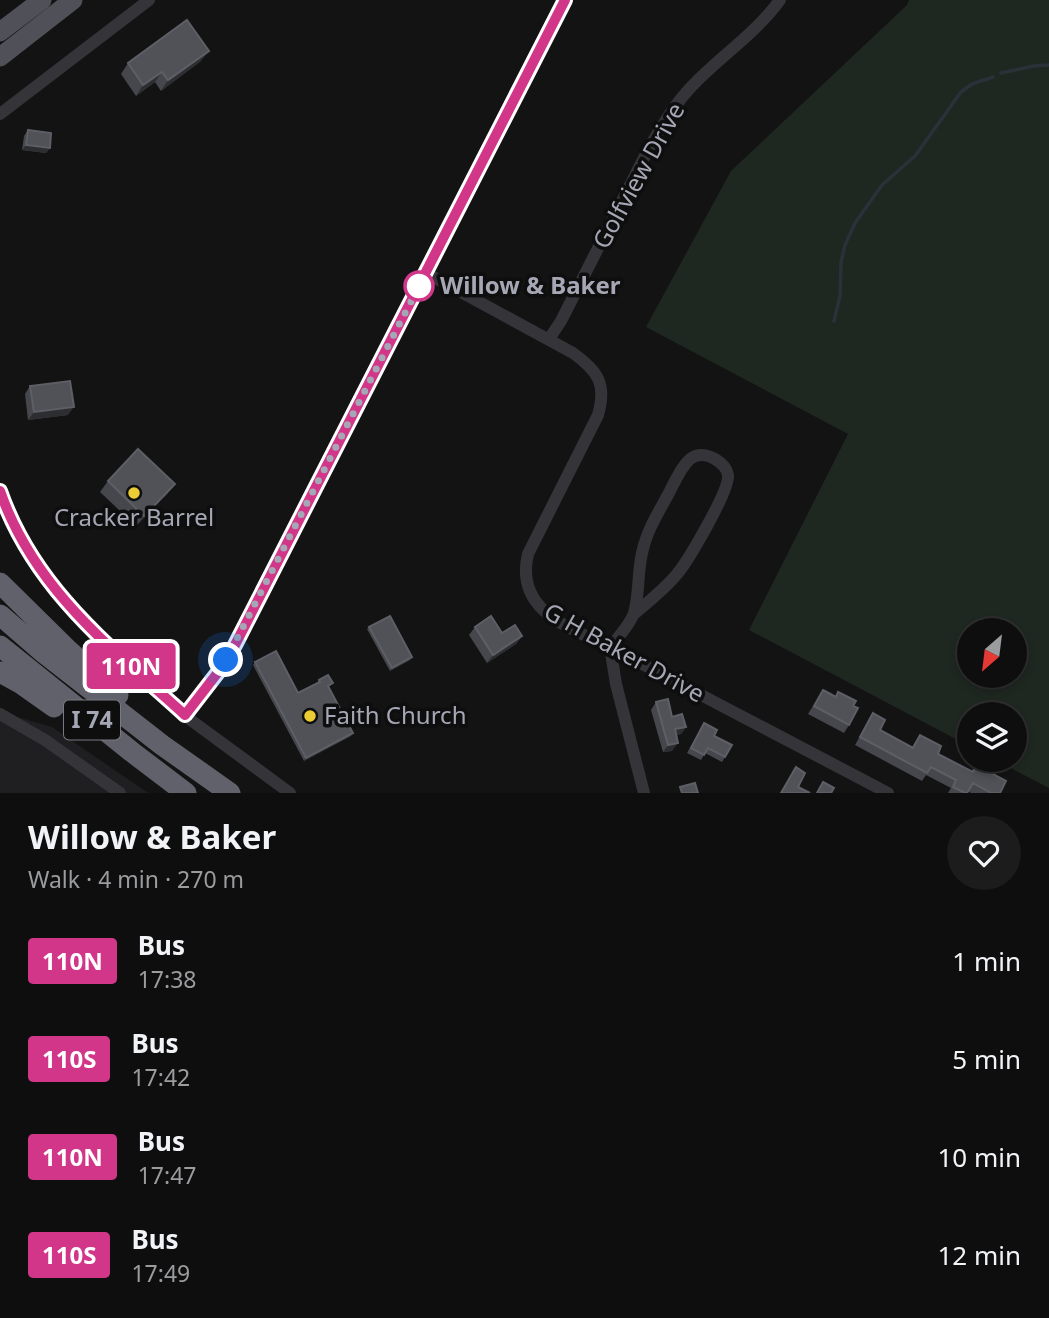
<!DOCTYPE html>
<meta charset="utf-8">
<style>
:root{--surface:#0e0e0f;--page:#1c1c1d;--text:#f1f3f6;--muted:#9b9c9e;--line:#2e2e2f}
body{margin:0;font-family:"Noto Sans",sans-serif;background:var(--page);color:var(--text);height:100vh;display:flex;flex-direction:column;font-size:26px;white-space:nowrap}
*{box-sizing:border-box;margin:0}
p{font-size:23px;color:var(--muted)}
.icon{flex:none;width:38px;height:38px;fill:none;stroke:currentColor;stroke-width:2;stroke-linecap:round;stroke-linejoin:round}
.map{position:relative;height:793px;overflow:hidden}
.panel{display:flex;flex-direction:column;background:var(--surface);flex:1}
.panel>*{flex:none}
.badge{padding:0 14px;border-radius:5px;font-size:24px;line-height:46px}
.needle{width:46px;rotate:208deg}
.tools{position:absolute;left:957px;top:618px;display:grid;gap:14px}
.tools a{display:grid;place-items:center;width:70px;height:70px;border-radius:50%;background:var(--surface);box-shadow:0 4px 10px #0003,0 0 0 2px var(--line);font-size:35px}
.you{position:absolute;width:35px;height:35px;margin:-18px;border:5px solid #fff;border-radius:50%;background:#1a73e8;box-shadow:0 0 0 10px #1a73e833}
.map>.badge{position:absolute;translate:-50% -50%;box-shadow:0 0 0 4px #fff}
.round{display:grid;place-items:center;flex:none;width:74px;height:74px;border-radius:37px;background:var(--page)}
.overview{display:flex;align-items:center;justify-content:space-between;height:119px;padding:0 28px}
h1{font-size:33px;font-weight:700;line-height:52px}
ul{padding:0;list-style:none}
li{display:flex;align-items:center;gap:21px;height:98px;padding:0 28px}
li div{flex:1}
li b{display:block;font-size:26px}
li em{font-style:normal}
li .badge{min-width:77px;font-weight:700;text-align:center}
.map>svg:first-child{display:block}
.built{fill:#1f1f21}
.green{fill:#1f2721;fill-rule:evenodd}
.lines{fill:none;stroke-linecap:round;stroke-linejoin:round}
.stream{stroke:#2b3139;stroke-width:3.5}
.street{stroke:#343439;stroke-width:12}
.primary{stroke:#505058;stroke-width:19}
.highway{stroke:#60616a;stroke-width:21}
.wall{fill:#46474c}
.shaded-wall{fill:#2d2e31}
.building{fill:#505257;stroke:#5e5f66;stroke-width:2}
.line-casing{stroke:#fff;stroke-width:16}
.line{stroke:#d23689;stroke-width:10}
.walk{stroke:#a5a7b4;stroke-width:7;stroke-dasharray:0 12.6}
.stop-dot{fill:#fff;stroke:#d23689;stroke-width:3.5}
.poi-dot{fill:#ebcc34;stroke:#0e0e0f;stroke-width:2.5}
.labels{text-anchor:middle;stroke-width:7;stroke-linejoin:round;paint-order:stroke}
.shield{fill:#0e0e0f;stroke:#787982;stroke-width:2}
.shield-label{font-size:23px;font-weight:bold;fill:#a5a7b4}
.street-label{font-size:24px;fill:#a5a7b4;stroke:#0e0e0f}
.stop-label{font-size:24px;font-weight:bold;fill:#a5a7b4;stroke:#0e0e0f;text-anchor:start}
.poi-label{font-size:24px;fill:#a5a7b4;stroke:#0e0e0f}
</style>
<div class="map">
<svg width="1049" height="793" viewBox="0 0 1049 793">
<rect width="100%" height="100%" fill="#131314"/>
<path class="built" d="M 0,712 L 52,727 L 148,793 L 0,793 Z"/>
<path class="green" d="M 909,0 L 1049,0 L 1049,788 L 995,760 L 1015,760 L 1015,714 L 970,714 L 969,746 L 749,630 L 848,434 L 646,327 L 731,171 L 907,5 ZM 970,630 L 1015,630 L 1015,676 L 970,676 Z"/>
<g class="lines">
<path class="stream" d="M 1001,73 L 1034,66 L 1049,65
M 834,321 L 840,296 L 841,262 L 845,245 L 855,223 L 882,185 L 915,156 L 961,92 L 972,84 L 993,77"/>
<path class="street" d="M 0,114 L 149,0
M 426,273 L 573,353 C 598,371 607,384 598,415 L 528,554 C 515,608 564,626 604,644 L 888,793
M 549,339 L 561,321 L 650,146 C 663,124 676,102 694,84 C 722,55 756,33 780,0
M 0,491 L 17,532 L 27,550 L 49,582 L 68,605 L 99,636 L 192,721 L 290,793
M 634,614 C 649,601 665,589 677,574 C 688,561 730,490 728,475 C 727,468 720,462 715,459 C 706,454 698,453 690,459 C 681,467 675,481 670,491 C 660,510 648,528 643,549 C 637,570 640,592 634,613 C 630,624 618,638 610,647 L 616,684 L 644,793
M 0,714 L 45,740 L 120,793
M 185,715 L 220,671 L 235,645 L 565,0"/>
<path class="primary" d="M 0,32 L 42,0
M 0,57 L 73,0"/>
<path class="highway" d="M 0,583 L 67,649 L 118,695
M 0,615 L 44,653 L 162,745 L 230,793
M 0,646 L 132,752 L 186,793
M 0,672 L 20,683 L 54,707"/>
</g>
<path class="wall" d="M 201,61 L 161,91 L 155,82 L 136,96 L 121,74 L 128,63 Z
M 28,130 L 50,148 L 46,153 L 22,150 L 24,136 Z
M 30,386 L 68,415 L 28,420 L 25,394 Z
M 108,481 L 175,484 L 167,494 L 136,526 L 100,492 Z
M 369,627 L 410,660 L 390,671 L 367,629 Z
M 475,627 L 502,633 L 522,636 L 516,644 L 487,663 L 469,635 Z
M 255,662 L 298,693 L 317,683 L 319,680 L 333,683 L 328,687 L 351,736 L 304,761 L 253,665 Z
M 823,690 L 835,696 L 838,692 L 853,706 L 849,725 L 844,733 L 808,714 Z
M 656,702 L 686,727 L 681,734 L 676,735 L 672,751 L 663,752 L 651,710 Z
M 873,713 L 880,730 L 912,747 L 920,735 L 938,754 L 972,771 L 976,765 L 1000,793 L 971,793 L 968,791 L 967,793 L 948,793 L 951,788 L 926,775 L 922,781 L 855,745 Z
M 704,723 L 714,736 L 725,757 L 722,762 L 705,753 L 701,760 L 687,753 Z"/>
<path class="shaded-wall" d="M 209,51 L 201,61 L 161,91 L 168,80 Z
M 162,72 L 155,82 L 136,96 L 143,85 Z
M 26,145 L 50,148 L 46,153 L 22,150 Z
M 74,407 L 68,415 L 28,420 L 34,412 Z
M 175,484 L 167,494 L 136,526 L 144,516 Z
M 522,636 L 516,644 L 487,663 L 493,655 Z
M 412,657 L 410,660 L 390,671 L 392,668 Z
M 686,727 L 681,734 L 670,737 L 675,729 Z
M 353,733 L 351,736 L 304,761 L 306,758 Z
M 678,743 L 672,751 L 663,752 L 668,745 Z"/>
<path class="building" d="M 187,20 L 209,51 L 168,80 L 162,72 L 143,85 L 128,63 Z
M 28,130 L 51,133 L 50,148 L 26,145 Z
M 70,381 L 74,407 L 34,412 L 30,386 Z
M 138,449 L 175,484 L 144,516 L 108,481 Z
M 390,616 L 412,657 L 392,668 L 369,627 Z
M 491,616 L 502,633 L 515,625 L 522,636 L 493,655 L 475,627 Z
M 276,651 L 298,693 L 320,682 L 319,680 L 328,675 L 333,683 L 328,686 L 353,733 L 306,758 L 255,662 Z
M 823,690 L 836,697 L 838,692 L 856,701 L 853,706 L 858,708 L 849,725 L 814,706 Z
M 668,699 L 672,717 L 682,714 L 686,727 L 675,729 L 678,743 L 668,745 L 656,702 Z
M 873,713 L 885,720 L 880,730 L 913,748 L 920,735 L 941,746 L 938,754 L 973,772 L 976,765 L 1006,781 L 1000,793 L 991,793 L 973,783 L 967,793 L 965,793 L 953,787 L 956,780 L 931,767 L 927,773 L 860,737 Z
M 704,723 L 717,730 L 714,736 L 732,745 L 725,757 L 708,748 L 704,755 L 691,748 Z
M 796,767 L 805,773 L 798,787 L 810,793 L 781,793 Z
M 823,782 L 834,788 L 831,793 L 817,793 Z
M 695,783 L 698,793 L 682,793 L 680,787 Z"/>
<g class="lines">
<defs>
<path id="line" d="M 0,491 C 34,589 111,648 185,715 L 219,671 L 235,645 L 565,0"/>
</defs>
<use href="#line" class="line-casing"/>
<use href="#line" class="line"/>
<path class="walk" d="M 226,660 L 419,286"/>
</g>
<circle class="stop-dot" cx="419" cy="286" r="14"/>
<g class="poi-dot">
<circle cx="134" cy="493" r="7"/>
<circle cx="310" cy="716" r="7"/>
</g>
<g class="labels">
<rect class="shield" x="64" y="700.5" width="56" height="39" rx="5"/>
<g class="shield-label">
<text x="92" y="728">I 74</text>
</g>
<g class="street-label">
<text transform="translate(639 176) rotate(-61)" y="8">Golfview Drive</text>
<text transform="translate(624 653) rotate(29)" y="8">G H Baker Drive</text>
</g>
<g class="stop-label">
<text x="440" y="294">Willow &amp; Baker</text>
</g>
<g class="poi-label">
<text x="134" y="526">Cracker Barrel</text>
<text x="324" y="724" text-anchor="start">Faith Church</text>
</g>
</g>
</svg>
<div class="tools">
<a><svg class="needle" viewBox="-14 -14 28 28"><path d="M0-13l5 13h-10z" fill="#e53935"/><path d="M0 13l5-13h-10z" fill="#9b9c9e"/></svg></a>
<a><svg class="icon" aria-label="layers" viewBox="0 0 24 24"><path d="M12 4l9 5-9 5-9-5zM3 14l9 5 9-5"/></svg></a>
</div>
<div class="you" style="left:226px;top:660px"></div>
<b class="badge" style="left:131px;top:666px;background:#d23689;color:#fff">110N</b>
</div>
<section class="panel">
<div class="overview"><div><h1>Willow &amp; Baker</h1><p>Walk · 4 min · 270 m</p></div><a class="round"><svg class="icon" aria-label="heart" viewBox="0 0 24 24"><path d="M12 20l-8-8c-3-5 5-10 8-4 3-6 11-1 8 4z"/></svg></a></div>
<ul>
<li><span class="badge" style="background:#d23689;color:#fff">110N</span><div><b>Bus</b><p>17:38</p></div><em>1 min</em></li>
<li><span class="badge" style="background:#d23689;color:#fff">110S</span><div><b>Bus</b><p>17:42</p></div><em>5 min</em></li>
<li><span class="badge" style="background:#d23689;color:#fff">110N</span><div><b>Bus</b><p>17:47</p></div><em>10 min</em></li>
<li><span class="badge" style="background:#d23689;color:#fff">110S</span><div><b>Bus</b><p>17:49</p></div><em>12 min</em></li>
</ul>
</section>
